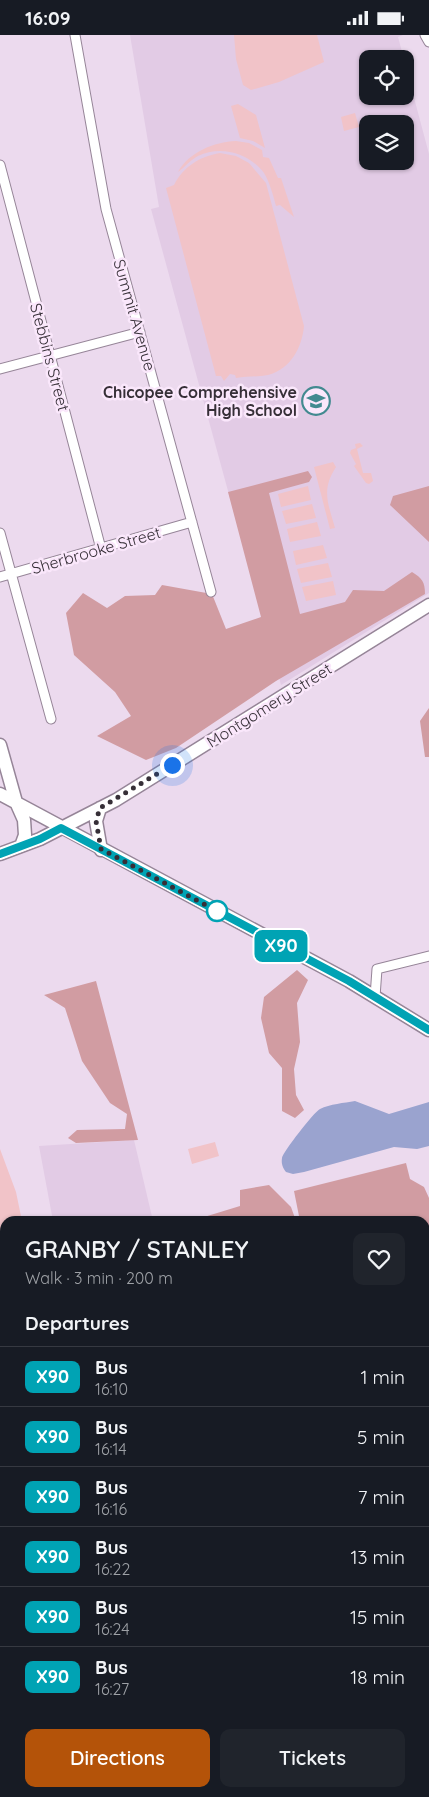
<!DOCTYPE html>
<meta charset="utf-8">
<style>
:root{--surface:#171b24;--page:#20242c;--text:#f1f3f6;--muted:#9ea1a6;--line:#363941;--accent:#b45309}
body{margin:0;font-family:Quicksand,sans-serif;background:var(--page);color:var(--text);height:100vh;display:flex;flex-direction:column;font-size:19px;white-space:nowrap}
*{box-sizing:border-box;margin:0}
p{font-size:16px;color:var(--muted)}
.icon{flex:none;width:28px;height:28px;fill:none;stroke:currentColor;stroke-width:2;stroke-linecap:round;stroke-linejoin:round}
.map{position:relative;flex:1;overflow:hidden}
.side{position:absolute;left:0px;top:1181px;width:430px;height:581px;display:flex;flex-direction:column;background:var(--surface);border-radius:15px 15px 0 0;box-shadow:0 1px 4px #0004}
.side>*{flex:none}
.badge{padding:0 10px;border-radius:8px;font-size:18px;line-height:32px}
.fabs{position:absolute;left:359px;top:15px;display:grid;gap:10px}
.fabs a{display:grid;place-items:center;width:55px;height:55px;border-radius:10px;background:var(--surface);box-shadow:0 1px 4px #0004;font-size:25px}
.you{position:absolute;width:25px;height:25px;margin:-12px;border:4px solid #fff;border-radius:50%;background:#1a73e8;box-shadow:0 0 0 8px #1a73e833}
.map>.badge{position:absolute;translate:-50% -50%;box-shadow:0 0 0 2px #fff}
h2{padding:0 25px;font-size:19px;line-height:45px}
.round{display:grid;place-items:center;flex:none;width:52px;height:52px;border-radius:10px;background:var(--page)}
.head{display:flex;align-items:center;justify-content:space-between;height:85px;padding:0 25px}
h1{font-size:24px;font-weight:600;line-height:38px}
.cta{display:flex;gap:10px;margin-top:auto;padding:10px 25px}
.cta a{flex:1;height:58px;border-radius:10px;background:var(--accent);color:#fff;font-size:20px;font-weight:600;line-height:58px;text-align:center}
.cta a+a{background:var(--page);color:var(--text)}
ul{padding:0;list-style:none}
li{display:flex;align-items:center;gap:15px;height:60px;padding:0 25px;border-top:1px solid var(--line)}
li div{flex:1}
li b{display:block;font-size:19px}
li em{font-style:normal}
li .badge{min-width:55px;font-weight:700;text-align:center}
.status{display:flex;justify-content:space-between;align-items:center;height:35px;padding:0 25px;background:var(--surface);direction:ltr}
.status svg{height:14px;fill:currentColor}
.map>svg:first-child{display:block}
.built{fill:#e2cbe5;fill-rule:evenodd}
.green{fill:#f1c3c8}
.forest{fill:#d19ca2}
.water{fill:#9aa3cf}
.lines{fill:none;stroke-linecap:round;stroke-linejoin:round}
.street-casing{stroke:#968598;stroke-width:11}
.secondary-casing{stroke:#968598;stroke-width:15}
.primary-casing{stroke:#968598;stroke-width:16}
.street{stroke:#fff;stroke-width:9}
.secondary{stroke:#fff;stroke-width:12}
.primary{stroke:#fff;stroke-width:14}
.line-casing{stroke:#fff;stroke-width:11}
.line{stroke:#00a3b4;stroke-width:8}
.walk{stroke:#362f37;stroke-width:5;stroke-dasharray:0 9}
.stop-dot{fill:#fff;stroke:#00a3b4;stroke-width:2.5}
.labels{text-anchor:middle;stroke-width:5;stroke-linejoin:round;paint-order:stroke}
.street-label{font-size:16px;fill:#362f37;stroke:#fae7fb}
.poi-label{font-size:16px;font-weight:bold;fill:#362f37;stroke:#fae7fb;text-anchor:end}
</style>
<div class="status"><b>16:09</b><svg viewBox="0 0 49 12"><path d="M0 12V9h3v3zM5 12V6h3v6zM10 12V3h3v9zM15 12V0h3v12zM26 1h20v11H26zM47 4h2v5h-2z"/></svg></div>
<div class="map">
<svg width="429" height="1762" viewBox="0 0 429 1762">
<rect width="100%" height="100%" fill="#ecdaee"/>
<path class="built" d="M 130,0 L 403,0 L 398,2 L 404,24 L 368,24 L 368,61 L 405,61 L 405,29 L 429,119 L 429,558 L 281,650 L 151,174 L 159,172 ZM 368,89 L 405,89 L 405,126 L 368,126 Z
M 134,1105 L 153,1186 L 53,1186 L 39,1111 Z
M 425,1395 L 429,1395 L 429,1762 L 65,1762 L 64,1758 L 425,1758 Z"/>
<path class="green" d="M 234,0 L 317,0 L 324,27 L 279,47 L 251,55 L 243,50 L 236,24 Z
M 238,69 L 256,80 L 265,113 L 253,106 L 240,103 L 231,71 Z
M 355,78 L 359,92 L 344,96 L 341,82 Z
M 236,106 L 249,108 L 262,115 L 263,122 L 269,123 L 278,143 L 281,143 L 294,182 L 280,170 L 276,171 C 273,160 270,148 264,138 C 249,118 221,110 198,121 C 190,125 184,133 178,137 C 189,117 214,107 236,106 Z
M 220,118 L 236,121 L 249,128 L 266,148 L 304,291 C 302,312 291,334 268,340 C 258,342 247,341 236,343 L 235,340 L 230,339 L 224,346 L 221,341 L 216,341 L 166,153 L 174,150 C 184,131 199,122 220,118 Z
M 360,408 L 363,411 L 357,414 L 363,438 L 371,438 L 373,446 L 369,449 L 366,448 L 354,431 L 356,429 L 350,418 L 351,415 L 356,413 L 355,409 Z
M 333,427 L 336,432 C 321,455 328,468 335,493 L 330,494 L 314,432 Z
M 308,451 L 311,465 L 281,472 L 278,459 Z
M 312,469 L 316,483 L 286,489 L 282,476 Z
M 317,487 L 321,501 L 290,507 L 287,494 Z
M 323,510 L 327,523 L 296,530 L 293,516 Z
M 328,528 L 332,542 L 301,548 L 297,534 Z
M 333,546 L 336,560 L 306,566 L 302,552 Z
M 215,1107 L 219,1121 L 192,1129 L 188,1114 Z
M 0,1114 L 16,1157 L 22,1186 L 5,1186 L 5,1313 L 0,1288 Z"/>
<path class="forest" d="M 308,436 L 312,442 L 309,447 L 269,458 L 300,579 L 345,567 L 353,555 L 384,556 L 412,537 C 422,543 425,547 425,559 L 276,646 L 176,713 L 146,725 L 97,701 L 131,681 L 115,657 L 74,620 L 66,578 L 83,558 L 107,573 L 125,561 L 155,560 L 162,550 L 212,559 L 226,594 L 261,582 L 228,457 Z
M 429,451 L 429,507 L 390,470 L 393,461 Z
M 429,673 L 429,722 L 425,722 L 420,686 Z
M 297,935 L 308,945 L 297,968 L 300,1007 L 294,1034 L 296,1060 L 304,1075 L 295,1083 L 282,1076 L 282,1033 L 269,1018 L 261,983 L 264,962 Z
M 96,946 L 138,1105 L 76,1108 L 68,1103 L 77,1095 L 125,1094 L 127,1079 L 110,1068 L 82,1026 L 65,973 L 44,960 Z
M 406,1128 L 410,1144 L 424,1152 L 429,1163 L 429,1398 L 425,1399 L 425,1186 L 300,1186 L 294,1156 Z
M 269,1150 L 291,1172 L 296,1186 L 191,1186 L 240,1171 L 240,1155 Z"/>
<path class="water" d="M 355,1066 L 389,1079 L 429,1067 L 429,1111 L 417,1114 L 394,1112 L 304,1137 L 293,1139 L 286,1137 C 283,1133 281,1129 282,1123 C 283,1117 314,1077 320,1074 C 330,1069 344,1068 355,1066 Z"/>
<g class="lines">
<defs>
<path id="street" d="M 75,0 L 106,174 L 211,557
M 425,0 L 429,7
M 0,130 L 101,514
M 0,334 L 140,297
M 0,498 L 51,684
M 0,542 L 192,487
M 375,962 L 377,934 L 429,921"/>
<path id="secondary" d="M 0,710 L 16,767 L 24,785 L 25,800 L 21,811
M 0,759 L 349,946 L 429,995
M 100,773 L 96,786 L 101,815
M 0,819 L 40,804 L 116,765 L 429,570"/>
<path id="primary" d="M 0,1598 L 5,1617
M 0,1640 L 5,1658
M 18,1758 L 18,1762"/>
</defs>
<use href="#street" class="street-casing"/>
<use href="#secondary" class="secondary-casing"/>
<use href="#primary" class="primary-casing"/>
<use href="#street" class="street"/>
<use href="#secondary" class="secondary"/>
<use href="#primary" class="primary"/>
</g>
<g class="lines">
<defs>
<path id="line" d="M 0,819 L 40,804 L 61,793 L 349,946 L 429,995"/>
</defs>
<use href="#line" class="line-casing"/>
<use href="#line" class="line"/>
<path class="walk" d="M 172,730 L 100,773 L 96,786 L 101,814 L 217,876"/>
</g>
<defs>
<symbol id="school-ring" viewBox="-11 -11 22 22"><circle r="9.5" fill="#fae7fb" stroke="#428a90" stroke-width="1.5"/><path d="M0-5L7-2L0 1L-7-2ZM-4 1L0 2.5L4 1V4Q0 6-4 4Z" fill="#428a90"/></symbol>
</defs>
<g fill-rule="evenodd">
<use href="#school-ring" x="300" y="350" width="32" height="32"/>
</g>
<circle class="stop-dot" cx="217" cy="876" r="10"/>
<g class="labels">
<g class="street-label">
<text transform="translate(135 280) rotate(74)" y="6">Summit Avenue</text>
<text transform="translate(50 322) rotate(75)" y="6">Stebbins Street</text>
<text transform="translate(96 515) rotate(-16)" y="6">Sherbrooke Street</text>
<text transform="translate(269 670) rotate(-32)" y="6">Montgomery Street</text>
</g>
<g class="poi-label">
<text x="297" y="363">Chicopee Comprehensive<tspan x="297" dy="18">High School</tspan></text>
</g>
</g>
</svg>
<div class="fabs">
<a><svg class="icon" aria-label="locate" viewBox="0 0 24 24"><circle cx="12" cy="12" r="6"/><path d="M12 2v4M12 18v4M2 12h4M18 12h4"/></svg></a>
<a><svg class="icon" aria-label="layers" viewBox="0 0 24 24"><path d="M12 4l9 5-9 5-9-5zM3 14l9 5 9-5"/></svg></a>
</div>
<div class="you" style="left:172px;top:730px"></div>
<b class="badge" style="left:281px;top:911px;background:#00a3b4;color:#fff">X90</b>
<section class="side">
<div class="head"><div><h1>GRANBY / STANLEY</h1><p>Walk · 3 min · 200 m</p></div><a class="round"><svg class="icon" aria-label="heart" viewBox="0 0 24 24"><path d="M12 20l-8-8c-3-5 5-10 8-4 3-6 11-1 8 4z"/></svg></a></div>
<h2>Departures</h2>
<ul>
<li><span class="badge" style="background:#00a3b4;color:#fff">X90</span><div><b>Bus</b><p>16:10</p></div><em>1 min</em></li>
<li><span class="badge" style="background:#00a3b4;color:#fff">X90</span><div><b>Bus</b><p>16:14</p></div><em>5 min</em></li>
<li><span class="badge" style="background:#00a3b4;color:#fff">X90</span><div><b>Bus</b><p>16:16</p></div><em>7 min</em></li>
<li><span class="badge" style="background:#00a3b4;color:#fff">X90</span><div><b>Bus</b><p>16:22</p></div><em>13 min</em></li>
<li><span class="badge" style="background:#00a3b4;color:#fff">X90</span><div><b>Bus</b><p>16:24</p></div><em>15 min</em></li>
<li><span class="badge" style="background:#00a3b4;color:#fff">X90</span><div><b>Bus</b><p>16:27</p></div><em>18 min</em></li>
</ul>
<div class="cta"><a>Directions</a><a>Tickets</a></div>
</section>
</div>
